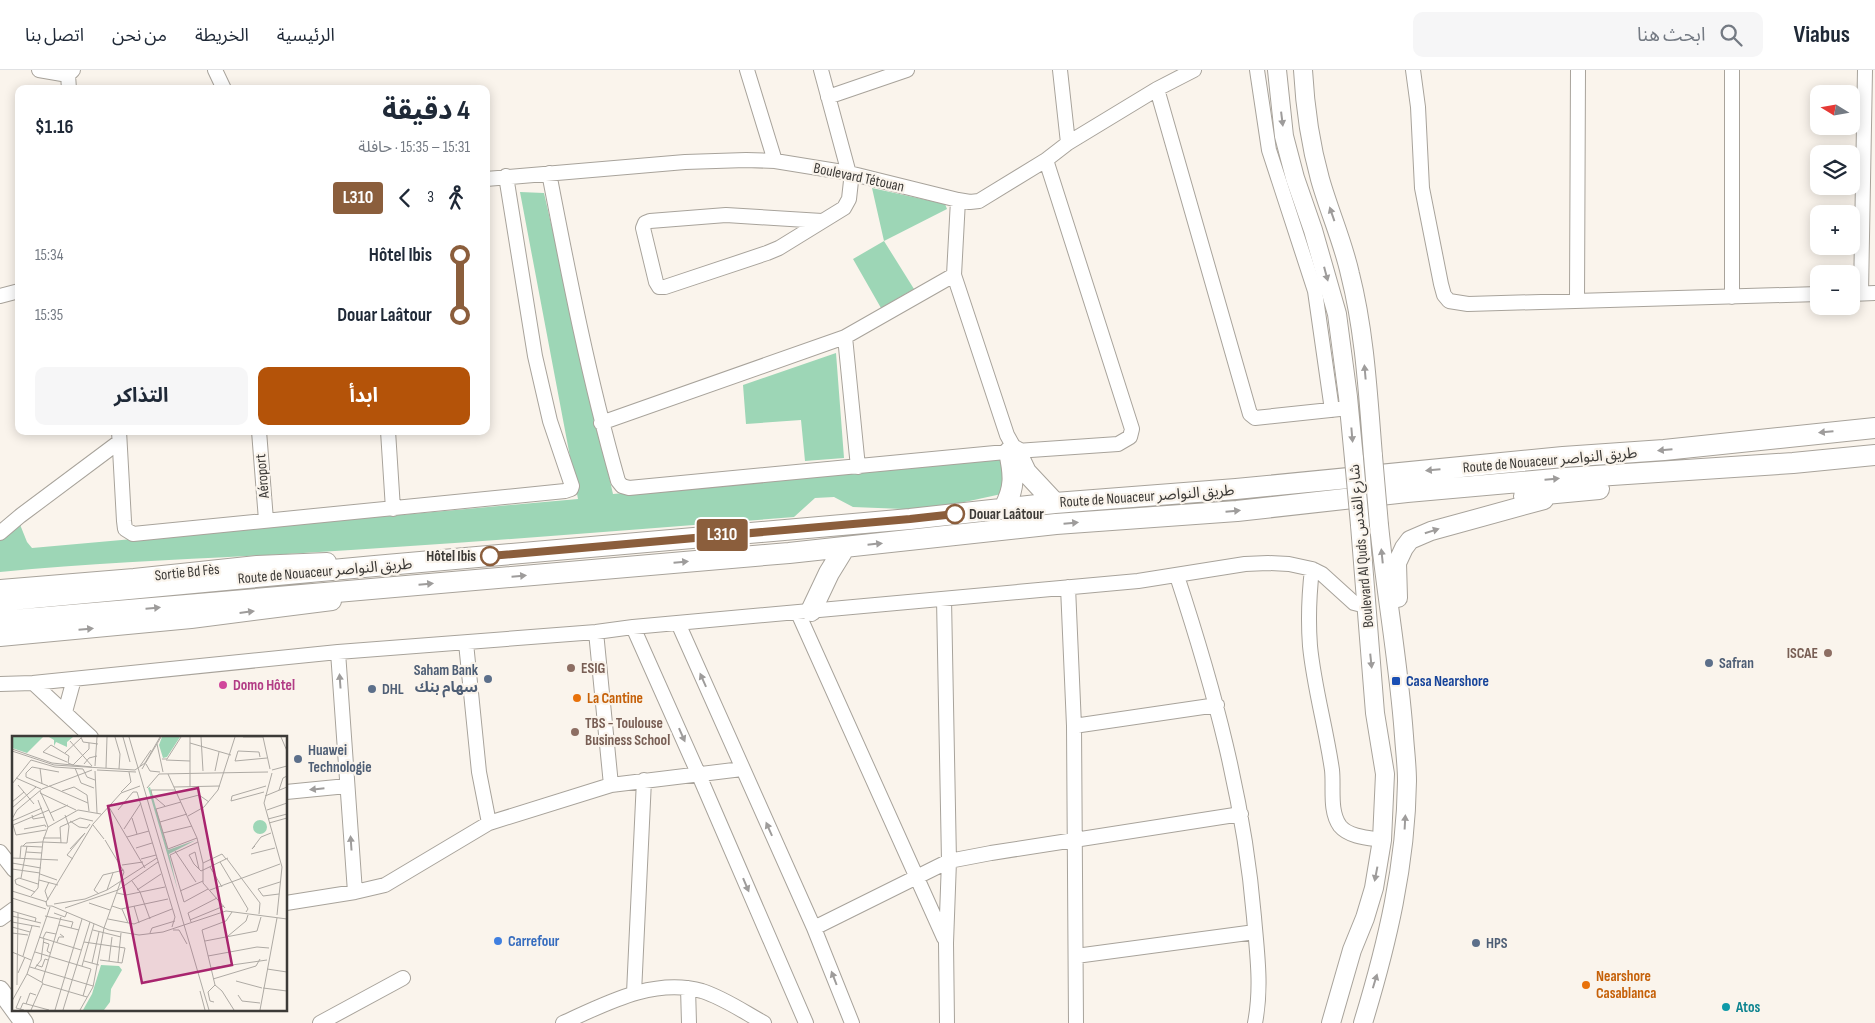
<!DOCTYPE html>
<html lang="ar">
<meta charset="utf-8">
<style>
:root{--surface:#fff;--page:#f6f6f7;--text:#1f2937;--muted:#747a83;--line:#e0e1e3;--accent:#b45309}
body{margin:0;font-family:"Sofia Sans Condensed","Noto Sans Arabic",sans-serif;background:var(--page);color:var(--text);direction:rtl;height:100vh;display:flex;flex-direction:column;font-size:19px;white-space:nowrap}
*{box-sizing:border-box;margin:0}
p{font-size:16px;color:var(--muted)}
.icon{flex:none;width:28px;height:28px;fill:none;stroke:currentColor;stroke-width:2;stroke-linecap:round;stroke-linejoin:round}
.map{position:relative;flex:1;overflow:hidden;direction:ltr}
.side{position:absolute;left:15px;top:15px;width:475px;height:350px;display:flex;flex-direction:column;background:var(--surface);border-radius:10px;box-shadow:0 2px 12px #0003;direction:rtl}
.side>*{flex:none}
.badge{padding:0 10px;border-radius:4px;font-size:18px;line-height:32px}
.needle{width:32px;rotate:281deg}
.buttons{position:absolute;left:1810px;top:15px;display:grid;gap:10px}
.buttons a{display:grid;place-items:center;width:50px;height:50px;border-radius:10px;background:var(--surface);box-shadow:0 2px 12px #0003;font-size:25px}
.map>.badge{position:absolute;translate:-50% -50%;box-shadow:0 0 0 2px #fff}
.legs{display:flex;align-items:center;gap:8px;height:55px;padding:0 20px;font-size:16px}
.legs p{margin-inline-start:auto}
.overview{display:flex;align-items:center;justify-content:space-between;height:85px;padding:0 20px}
h1{font-size:28px;font-weight:700;line-height:38px}
.button{display:flex;gap:10px;margin-top:auto;padding:10px 20px}
.button a{flex:1;height:58px;border-radius:10px;background:var(--accent);color:#fff;font-size:20px;font-weight:700;line-height:58px;text-align:center}
.button a+a{background:var(--page);color:var(--text)}
ul{padding:0 20px;list-style:none}
li{display:flex;align-items:center;gap:18px;height:60px;font-size:19px}
li i{display:grid;place-items:center;width:8px;height:100%;margin:0 6px;background:currentColor}
li i::after{content:'';width:12px;height:12px;margin:-6px;border:4px solid;border-radius:50%;background:var(--surface)}
li p{margin-inline-start:auto}
li:first-child i{background:linear-gradient(#0000 50%,currentColor 0)}
li:last-child i{background:linear-gradient(currentColor 50%,#0000 0)}
header{display:flex;align-items:center;gap:30px;box-sizing:border-box;height:70px;padding:0 25px;background:var(--surface);border-bottom:1px solid var(--line)}
header strong{font-size:24px}
nav{display:flex;gap:28px;margin-inline-start:auto;font-size:18px}
.search{width:350px;height:45px;background:var(--page);display:flex;align-items:center;gap:12px;box-sizing:border-box;padding:0 18px;border-radius:10px;color:var(--muted);font-size:19px}
.map>svg:first-child{display:block}
.green{fill:#9dd6b6}
.lines{fill:none;stroke-linecap:round;stroke-linejoin:round}
.minor-casing{stroke:#a8a39b;stroke-width:16}
.major-casing{stroke:#a8a39b;stroke-width:20}
.highway-casing{stroke:#a8a39b;stroke-width:22}
.minor{stroke:#fff;stroke-width:14}
.major{stroke:#fff;stroke-width:18}
.highway{stroke:#fff;stroke-width:20}
.major-bridge-casing{stroke:#a8a39b;stroke-width:20;stroke-linecap:butt}
.major-bridge{stroke:#fff;stroke-width:18}
.oneway{fill:#9e9c9b}
.line-1-casing{stroke:#fff;stroke-width:11}
.line-1{stroke:#8b5e3c;stroke-width:8}
.stop-1-dot{fill:#fff;stroke:#8b5e3c;stroke-width:2.5}
.education-dot{fill:#8d6e63;stroke:#faf4ec;stroke-width:2}
.service-dot{fill:#5c6f8a;stroke:#faf4ec;stroke-width:2}
.transit-dot{fill:#1a4fb4;stroke:#faf4ec;stroke-width:2}
.hotel-dot{fill:#d1479c;stroke:#faf4ec;stroke-width:2}
.food-dot{fill:#e8710a;stroke:#faf4ec;stroke-width:2}
.shop-dot{fill:#3f7fe0;stroke:#faf4ec;stroke-width:2}
.culture-dot{fill:#0f9aa8;stroke:#faf4ec;stroke-width:2}
.labels{text-anchor:middle;stroke-width:4.5;stroke-linejoin:round;paint-order:stroke}
.street-label{font-size:15px;fill:#3c3a37;stroke:#faf4ec}
.stop-label{font-size:15px;font-weight:bold;fill:#3c3a37;stroke:#faf4ec;text-anchor:start}
.education-label{font-size:15px;font-weight:bold;fill:#785e54;stroke:#faf4ec;text-anchor:start}
.service-label{font-size:15px;font-weight:bold;fill:#4e5e75;stroke:#faf4ec;text-anchor:start}
.transit-label{font-size:15px;font-weight:bold;fill:#164399;stroke:#faf4ec;text-anchor:start}
.hotel-label{font-size:15px;font-weight:bold;fill:#b23c85;stroke:#faf4ec;text-anchor:start}
.food-label{font-size:15px;font-weight:bold;fill:#c56008;stroke:#faf4ec;text-anchor:start}
.shop-label{font-size:15px;font-weight:bold;fill:#366cbe;stroke:#faf4ec;text-anchor:start}
.culture-label{font-size:15px;font-weight:bold;fill:#0d838f;stroke:#faf4ec;text-anchor:start}
.inset-road{fill:none;stroke:#aeaaa4;stroke-width:1}
.view{fill:#a8246e;fill-opacity:0.15;stroke:#a8246e;stroke-width:2.5}
.inset-edge{fill:none;stroke:#3c3a37;stroke-width:2.5}
</style>
<header>
<strong>Viabus</strong>
<div class="search"><svg class="icon" aria-label="search" viewBox="0 0 24 24"><circle cx="10" cy="10" r="6"/><path d="M15 15l6 6"/></svg>ابحث هنا</div>
<nav><a>الرئيسية</a><a>الخريطة</a><a>من نحن</a><a>اتصل بنا</a></nav>
</header>
<div class="map">
<svg width="1875" height="953" viewBox="0 0 1875 953">
<rect width="100%" height="100%" fill="#faf4ec"/>
<path class="green" d="M 872,118 L 945,134 L 947,139 L 884,171 L 914,219 L 881,238 L 853,189 L 884,171 Z
M 520,122 L 544,123 L 613,424 L 1003,389 L 1006,423 L 928,440 L 853,437 L 834,427 L 815,428 L 794,447 C 630,460 467,473 303,483 C 202,489 101,492 0,502 L 0,468 L 19,452 L 27,472 L 32,478 L 578,429 Z
M 836,283 L 844,388 L 805,391 L 801,350 L 746,354 L 743,315 Z"/>
<g class="lines">
<defs>
<path id="minor" d="M 39,0 L 68,5
M 215,0 L 224,19
M 747,0 L 775,91
M 821,0 L 851,111 L 849,129 L 844,138 L 779,178 L 767,183 L 665,217 L 659,217 L 656,212 L 643,158 L 645,153 L 650,151 L 726,145 L 822,151
M 1060,0 L 1068,73
M 1257,0 L 1269,80 L 1315,221 L 1332,340
M 1413,0 L 1418,37 L 1422,118 L 1441,214 L 1444,225 L 1449,231 L 1468,234 L 1819,224
M 1732,0 L 1732,227
M 69,19 L 68,5 L 73,0
M 1157,19 L 1250,344 L 1255,348 L 1349,338
M 828,27 L 907,0
M 549,103 C 569,207 589,309 618,411 L 622,416 L 629,418 L 1016,381 L 1118,374 L 1130,367 L 1132,359 L 1046,90
M 486,109 L 685,92 L 746,90 L 775,91 L 849,103 L 958,130 L 970,132 L 979,131 L 1046,90 L 1068,73 L 1157,19 L 1194,0
M 958,130 L 954,205 L 1007,365 L 1016,381
M 1861,223 L 1865,0
M 1851,224 L 1875,223
M 0,226 L 19,221
M 1577,230 L 1578,0
M 845,267 L 858,397
M 601,353 L 845,267 L 954,205
M 119,361 L 124,451 L 125,459 L 133,464 L 565,421 L 571,419 L 572,416 L 550,351 L 535,286 L 506,106
M 259,361 L 266,450
M 388,361 L 393,439
M 0,463 L 20,446 L 119,372
M 1312,499 C 1309,525 1308,550 1310,576 C 1314,617 1326,658 1332,700 C 1334,717 1329,741 1340,756 C 1349,767 1369,768 1382,770
M 1177,506 C 1214,619 1244,728 1254,847 C 1257,883 1262,917 1255,953
M 1068,517 L 1074,656 L 1076,953
M 944,529 L 949,791 L 946,873 L 947,953
M 798,543 L 944,868
M 678,553 L 814,858 L 852,953
M 633,557 L 698,703 L 806,953
M 596,562 L 611,715
M 466,573 L 479,702 L 489,753
M 338,582 L 355,822
M 33,613 L 91,667
M 0,614 L 33,613 L 338,582 L 596,562 L 633,557 L 1138,511 L 1245,494 L 1268,493 L 1289,494 L 1312,499 L 1322,504 L 1354,533 L 1366,536
M 65,642 L 74,609
M 1074,656 L 1217,635
M 286,722 L 347,716
M 0,782 L 14,800
M 286,833 L 355,822 L 385,815 L 489,753 L 611,715 L 742,699
M 0,849 L 14,839
M 814,858 L 949,791 L 991,783 L 1241,744
M 1076,886 L 1255,862
M 688,918 L 689,953
M 634,923 L 644,710
M 320,953 L 403,908
M 563,953 C 605,934 654,907 702,921 C 724,928 744,942 764,953"/>
<path id="major" d="M 1277,0 L 1284,66 L 1295,108 L 1313,160 L 1337,244 L 1348,327 L 1354,389
M 1303,0 C 1305,37 1310,73 1320,109 C 1329,141 1343,172 1350,204 C 1365,263 1368,325 1373,386
M 0,519 L 134,508 L 257,495 L 327,492
M 1398,528 L 1397,493 L 1404,478 L 1410,470 L 1431,461 L 1544,430
M 0,567 L 191,549 L 332,531
M 0,920 L 24,953
M 1331,953 L 1352,880 L 1365,848 L 1374,818 L 1382,770 L 1385,704 L 1375,643 L 1360,455
M 1363,953 C 1387,874 1406,795 1407,711 C 1407,696 1405,681 1404,666 C 1399,595 1386,525 1379,455"/>
<path id="highway" d="M 1016,381 L 1026,402 L 1055,433
M 1524,426 L 1599,419
M 1004,438 C 1015,418 1014,405 1009,382
M 0,531 L 375,496 L 910,449 L 1055,433 L 1236,419 L 1563,387 L 1664,380 L 1875,358
M 811,541 L 829,503 L 845,477
M 0,551 L 789,483 L 1056,454 L 1237,441 L 1407,422 L 1566,408 L 1793,393 L 1875,385"/>
</defs>
<use href="#minor" class="minor-casing"/>
<use href="#major" class="major-casing"/>
<use href="#highway" class="highway-casing"/>
<use href="#minor" class="minor"/>
<use href="#major" class="major"/>
<use href="#highway" class="highway"/>
<defs>
<path id="major-bridge" d="M 1373,386 L 1379,455
M 1354,389 L 1360,455"/>
</defs>
<use href="#major-bridge" class="major-bridge-casing"/>
<use href="#major-bridge" class="major-bridge"/>
</g>
<defs><path id="oneway-solid" d="M-6-.8H1V-3.2L6.5 0L1 3.2V.8H-6Z" transform="scale(1.25)"/></defs>
<g class="oneway">
<use href="#oneway-solid" transform="translate(1282 49) rotate(83)"/>
<use href="#oneway-solid" transform="translate(1332 144) rotate(-109)"/>
<use href="#oneway-solid" transform="translate(1326 204) rotate(75)"/>
<use href="#oneway-solid" transform="translate(1365 302) rotate(-95)"/>
<use href="#oneway-solid" transform="translate(1826 362) rotate(175)"/>
<use href="#oneway-solid" transform="translate(1352 365) rotate(85)"/>
<use href="#oneway-solid" transform="translate(1665 380) rotate(175)"/>
<use href="#oneway-solid" transform="translate(1433 400) rotate(175)"/>
<use href="#oneway-solid" transform="translate(1552 409) rotate(-5)"/>
<use href="#oneway-solid" transform="translate(1233 441) rotate(-5)"/>
<use href="#oneway-solid" transform="translate(1071 453) rotate(-5)"/>
<use href="#oneway-solid" transform="translate(1432 461) rotate(-17)"/>
<use href="#oneway-solid" transform="translate(875 474) rotate(-6)"/>
<use href="#oneway-solid" transform="translate(1382 486) rotate(-96)"/>
<use href="#oneway-solid" transform="translate(681 492) rotate(-5)"/>
<use href="#oneway-solid" transform="translate(519 506) rotate(-5)"/>
<use href="#oneway-solid" transform="translate(426 514) rotate(-5)"/>
<use href="#oneway-solid" transform="translate(153 538) rotate(-5)"/>
<use href="#oneway-solid" transform="translate(247 542) rotate(-7)"/>
<use href="#oneway-solid" transform="translate(86 559) rotate(-5)"/>
<use href="#oneway-solid" transform="translate(1371 591) rotate(84)"/>
<use href="#oneway-solid" transform="translate(703 610) rotate(-114)"/>
<use href="#oneway-solid" transform="translate(340 611) rotate(-94)"/>
<use href="#oneway-solid" transform="translate(682 665) rotate(66)"/>
<use href="#oneway-solid" transform="translate(317 719) rotate(174)"/>
<use href="#oneway-solid" transform="translate(1405 752) rotate(-87)"/>
<use href="#oneway-solid" transform="translate(769 759) rotate(-114)"/>
<use href="#oneway-solid" transform="translate(351 773) rotate(-94)"/>
<use href="#oneway-solid" transform="translate(1376 804) rotate(101)"/>
<use href="#oneway-solid" transform="translate(746 815) rotate(67)"/>
<use href="#oneway-solid" transform="translate(834 908) rotate(-111)"/>
<use href="#oneway-solid" transform="translate(1375 911) rotate(-73)"/>
</g>
<g class="lines">
<defs>
<path id="line-1" d="M 490,486 L 910,449 L 955,444"/>
</defs>
<use href="#line-1" class="line-1-casing"/>
<use href="#line-1" class="line-1"/>
</g>
<g class="stop-1-dot">
<circle cx="955" cy="444" r="9"/>
<circle cx="490" cy="486" r="9"/>
</g>
<g class="education-dot">
<circle cx="1828" cy="583" r="5"/>
<circle cx="571" cy="598" r="5"/>
<circle cx="575" cy="662" r="5"/>
</g>
<g class="service-dot">
<circle cx="1709" cy="593" r="5"/>
<circle cx="488" cy="609" r="5"/>
<circle cx="372" cy="619" r="5"/>
<circle cx="298" cy="689" r="5"/>
<circle cx="1476" cy="873" r="5"/>
</g>
<rect class="transit-dot" x="1391" y="606" width="10" height="10" rx="2.5"/>
<circle class="hotel-dot" cx="223" cy="615" r="5"/>
<g class="food-dot">
<circle cx="577" cy="628" r="5"/>
<circle cx="1586" cy="915" r="5"/>
</g>
<circle class="shop-dot" cx="498" cy="871" r="5"/>
<circle class="culture-dot" cx="1726" cy="937" r="5"/>
<g class="labels">
<g class="street-label">
<text transform="translate(859 107) rotate(12)" y="5">Boulevard Tétouan</text>
<text transform="translate(1550 390) rotate(-5)" y="5">Route de Nouaceur طريق النواصر</text>
<text transform="translate(262 406) rotate(-95)" y="5">Aéroport</text>
<text transform="translate(1147 426) rotate(-4)" y="5">Route de Nouaceur طريق النواصر</text>
<text transform="translate(1361 476) rotate(-95)" y="5">Boulevard Al Quds شارع القدس</text>
<text transform="translate(325 501) rotate(-5)" y="5">Route de Nouaceur طريق النواصر</text>
<text transform="translate(187 502) rotate(-6)" y="5">Sortie Bd Fès</text>
</g>
<g class="stop-label">
<text x="969" y="449">Douar Laâtour</text>
<text x="476" y="491" text-anchor="end">Hôtel Ibis</text>
</g>
<g class="education-label">
<text x="1818" y="588" text-anchor="end">ISCAE</text>
<text x="581" y="603">ESIG</text>
<text x="585" y="658">TBS - Toulouse<tspan x="585" dy="17">Business School</tspan></text>
</g>
<g class="service-label">
<text x="1719" y="598">Safran</text>
<text x="478" y="605" text-anchor="end">Saham Bank<tspan x="478" dy="17">سهام بنك</tspan></text>
<text x="382" y="624">DHL</text>
<text x="308" y="685">Huawei<tspan x="308" dy="17">Technologie</tspan></text>
<text x="1486" y="878">HPS</text>
</g>
<g class="transit-label">
<text x="1406" y="616">Casa Nearshore</text>
</g>
<g class="hotel-label">
<text x="233" y="620">Domo Hôtel</text>
</g>
<g class="food-label">
<text x="587" y="633">La Cantine</text>
<text x="1596" y="911">Nearshore<tspan x="1596" dy="17">Casablanca</tspan></text>
</g>
<g class="shop-label">
<text x="508" y="876">Carrefour</text>
</g>
<g class="culture-label">
<text x="1736" y="942">Atos</text>
</g>
</g>
<g transform="translate(12 666)">
<rect width="275" height="275" fill="#faf4ec"/>
<path d="M 0,1 L 31,1 L 15,17 L 0,12 ZM 37,1 L 61,1 L 55,6 L 55,11 L 44,6 L 42,10 L 42,4 ZM 150,1 L 168,1 L 155,21 L 151,22 L 147,9 ZM 138,51 L 156,114 L 184,104 L 157,118 L 166,155 L 136,52 ZM241 91a7 7 0 1 1 14 0a7 7 0 1 1-14 0ZM 89,229 L 107,230 L 110,234 L 99,253 L 98,266 L 92,274 L 71,274 L 80,258 Z" fill="#9dd6b6"/>
<path class="inset-road" d="M 69,1 L 71,6 L 86,8M 103,1 L 108,18 L 107,33M 111,1 L 118,26M 117,1 L 197,274M 189,1 L 191,35M 231,1 L 251,1M 251,1 L 258,33M 269,1 L 275,15M 58,5 L 80,30M 178,7 L 219,19M 145,8 L 151,36M 0,13 L 40,27 L 80,31M 0,15 L 42,29 L 123,34 L 133,27 L 148,1M 53,17 L 69,2M 248,21 L 247,16 L 226,15 L 223,25 L 255,22M 150,23 L 155,23 L 169,1M 154,24 L 178,25M 55,26 L 31,16 L 39,9 L 57,20 L 56,27 L 61,29 L 77,13 L 77,7M 72,28 L 77,22 L 85,20M 134,28 L 138,35 L 148,36M 83,30 L 85,1M 128,30 L 139,14M 28,32 L 30,48M 63,32 L 69,47 L 82,52M 94,32 L 95,1M 130,33 L 149,1M 85,34 L 124,36M 260,34 L 275,30M 83,35 L 85,77M 203,35 L 207,16M 260,37 L 252,67 L 270,131 L 265,179M 156,38 L 185,102 L 191,127 L 191,147 L 213,172M 4,42 L 29,53M 0,48 L 19,24 L 43,31 L 71,33 L 75,41 L 83,44M 6,49 L 22,68M 36,50 L 14,41 L 14,37 L 20,31 L 47,36M 37,50 L 76,67M 162,51 L 208,50M 178,51 L 178,1M 135,52 L 147,38 L 256,36M 267,54 L 271,42 L 275,40M 28,55 L 42,85M 50,55 L 62,51 L 75,59 L 77,75M 109,56 L 119,46 L 117,36M 252,56 L 219,65 L 220,60 L 254,50M 28,57 L 64,74M 253,60 L 275,51M 26,64 L 36,91M 168,64 L 187,59 L 197,66M 0,66 L 12,56M 169,66 L 144,73 L 156,113 L 185,102M 153,70 L 140,59 L 139,54 L 163,54M 97,71 L 133,132M 0,72 L 24,51M 106,74 L 121,56 L 125,56 L 163,181 L 160,191M 255,74 L 275,67M 38,77 L 56,69M 20,79 L 21,83 L 33,81M 176,80 L 192,71 L 206,54 L 223,1M 120,82 L 125,98M 0,83 L 5,74 L 30,53 L 80,34M 256,83 L 275,78M 0,85 L 30,72M 58,85 L 67,91 L 75,92 L 78,88M 148,86 L 175,78M 257,87 L 275,82M 1,89 L 4,99 L 34,94M 1,89 L 37,74M 81,89 L 92,103M 12,93 L 33,89 L 34,91M 112,93 L 129,67M 0,95 L 0,115M 151,97 L 180,90M 115,101 L 137,95M 31,102 L 49,102M 30,106 L 55,107 L 57,90 L 53,79M 186,106 L 158,119 L 172,166 L 196,153M 49,107 L 48,91 L 68,82 L 81,85M 11,110 L 14,107 L 30,106M 243,110 L 240,113 L 249,101 L 259,97M 124,112 L 140,107M 58,113 L 73,97 L 55,119 L 61,123M 163,115 L 184,146M 14,116 L 30,117M 239,118 L 263,112M 0,122 L 46,124M 8,122 L 9,110 L 30,111M 129,123 L 144,119M 215,123 L 248,167 L 247,178M 208,126 L 236,173 L 234,176M 0,127 L 29,132M 191,127 L 210,118 L 214,123M 110,129 L 131,126M 198,131 L 210,151M 0,133 L 28,137M 187,133 L 183,116 L 177,119 L 182,128 L 189,135 L 216,122M 28,138 L 45,144M 9,142 L 15,110M 27,144 L 46,149M 120,145 L 128,156 L 138,183M 95,154 L 101,137M 125,154 L 149,138M 198,154 L 268,128M 0,155 L 35,166M 168,155 L 191,145M 23,156 L 4,148 L 3,144 L 7,142 L 26,148M 105,157 L 114,159 L 153,151M 87,158 L 82,154 L 91,139 L 112,134M 267,158 L 251,160 L 246,153 L 268,146M 19,160 L 26,152 L 31,105 L 36,91 L 66,74 L 89,78M 0,162 L 34,173M 36,164 L 33,155 L 37,146M 77,167 L 98,174M 42,168 L 73,163 L 95,154 L 145,122M 40,170 L 97,194 L 127,199 L 151,196 L 214,175 L 275,183M 40,170 L 35,170 L 34,166 L 81,88 L 109,57 L 128,50M 100,170 L 109,173 L 156,163M 122,170 L 127,187M 53,172 L 106,154 L 146,126M 110,173 L 116,187M 0,175 L 24,182 L 23,186M 220,176 L 214,185 L 190,194 L 203,249 L 210,255 L 222,274M 42,177 L 53,181 L 55,176M 0,180 L 29,187M 33,180 L 61,186 L 59,192M 96,183 L 122,188 L 160,173M 178,184 L 212,170M 0,186 L 28,191M 179,186 L 176,177 L 205,162M 47,189 L 67,194M 0,191 L 18,196M 81,194 L 109,201M 161,194 L 167,194 L 175,208M 0,197 L 16,199M 138,197 L 140,192 L 163,185M 216,200 L 234,185 L 236,179M 27,201 L 69,214M 31,202 L 34,196 L 44,198M 193,205 L 245,195 L 249,181M 31,206 L 37,208 L 35,215 L 38,217M 45,206 L 47,201 L 52,201 L 48,198M 72,206 L 113,212 L 110,227 L 88,224M 0,216 L 19,224M 23,216 L 79,233 L 71,260M 11,220 L 20,190M 196,220 L 245,211 L 257,212M 72,225 L 87,229M 97,225 L 100,201M 106,226 L 109,197M 80,227 L 87,196M 24,229 L 30,231 L 33,223 L 36,224M 70,230 L 82,188M 18,231 L 81,250M 23,232 L 29,224 L 32,202M 199,232 L 255,224M 255,233 L 275,236M 6,237 L 13,221M 15,238 L 31,247 L 19,274M 201,243 L 244,230 L 248,223M 224,245 L 250,252M 30,246 L 49,181M 31,248 L 75,261M 5,249 L 6,177M 251,252 L 275,255M 188,255 L 193,274M 226,259 L 230,265 L 248,267M 9,260 L 4,272 L 12,274M 0,265 L 15,238 L 38,171M 202,266 L 198,265 L 196,256 L 203,249M 14,268 L 18,257 L 24,259M 8,274 L 11,267 L 37,274M 43,274 L 70,183M 51,274 L 78,186M 68,274 L 81,251 L 92,192 L 112,136 L 93,104M 248,274 L 265,182"/>
<path class="view" d="M 186,52 L 220,229 L 130,247 L 96,70 Z"/>
<rect width="275" height="275" class="inset-edge"/>
</g>
</svg>
<div class="buttons">
<a><svg class="needle" viewBox="-14 -14 28 28"><path d="M0-13l5 13h-10z" fill="#e53935"/><path d="M0 13l5-13h-10z" fill="#747a83"/></svg></a>
<a><svg class="icon" aria-label="layers" viewBox="0 0 24 24"><path d="M12 4l9 5-9 5-9-5zM3 14l9 5 9-5"/></svg></a>
<a>+</a>
<a>−</a>
</div>
<b class="badge" style="left:722px;top:465px;background:#8b5e3c;color:#fff">L310</b>
<section class="side">
<div class="overview"><div><h1>4 دقيقة</h1><p>15:31 – 15:35 · حافلة</p></div><b>$1.16</b></div>
<div class="legs"><svg class="icon" aria-label="walk" viewBox="0 0 24 24"><circle cx="13" cy="4" r="2"/><path d="M13 8l-2 6 4 7M11 14l-3 7M7 12l3-4h3l4 4"/></svg>3<svg class="icon" aria-label="back" viewBox="0 0 24 24"><path d="M15 5l-7 7 7 7"/></svg><b class="badge" style="background:#8b5e3c;color:#fff">L310</b></div>
<ul>
<li><i style="color:#8b5e3c"></i><b>Hôtel Ibis</b><p>15:34</p></li>
<li><i style="color:#8b5e3c"></i><b>Douar Laâtour</b><p>15:35</p></li>
</ul>
<div class="button"><a>ابدأ</a><a>التذاكر</a></div>
</section>
</div>
